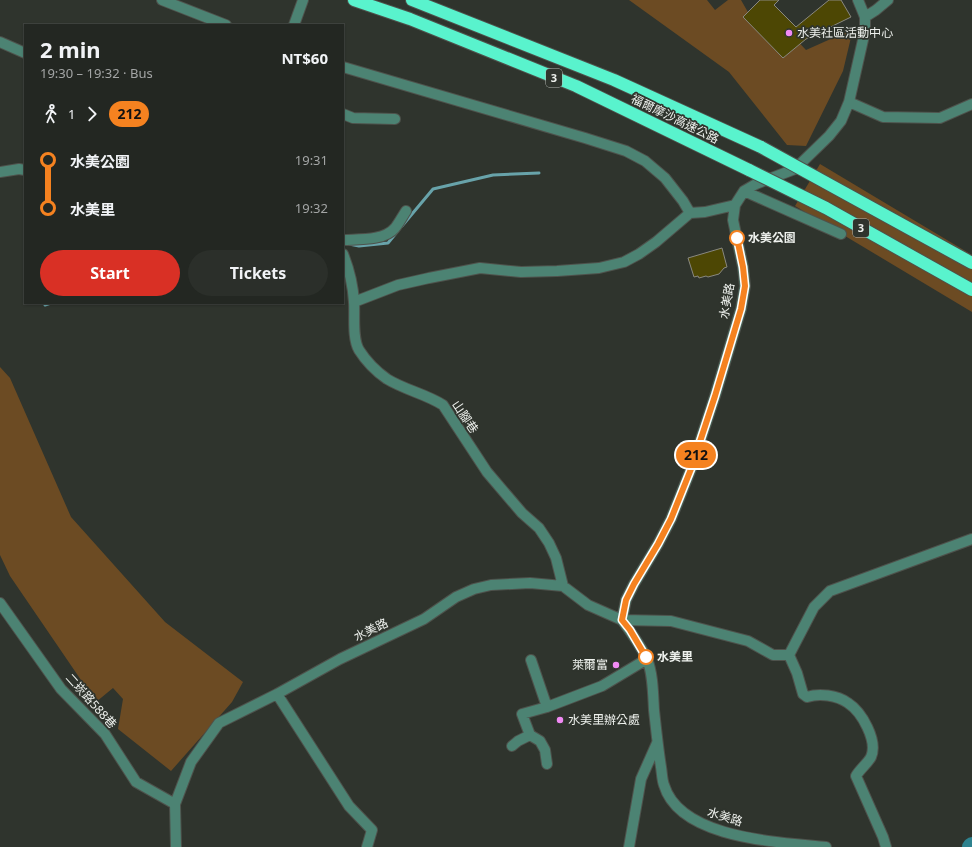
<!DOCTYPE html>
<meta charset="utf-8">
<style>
:root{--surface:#232722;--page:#2b2f2a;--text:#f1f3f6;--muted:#a3a5a5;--line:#404440;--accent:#d93025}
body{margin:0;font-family:"Noto Sans","Noto Sans TC",sans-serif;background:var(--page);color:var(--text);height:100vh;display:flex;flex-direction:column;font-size:15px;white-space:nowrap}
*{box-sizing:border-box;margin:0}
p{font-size:13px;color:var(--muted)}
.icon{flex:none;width:22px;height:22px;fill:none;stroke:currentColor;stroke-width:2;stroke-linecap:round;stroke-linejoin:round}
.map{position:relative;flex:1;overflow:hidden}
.side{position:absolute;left:24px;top:24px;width:320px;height:280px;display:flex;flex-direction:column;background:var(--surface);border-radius:0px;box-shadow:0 1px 3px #0004,0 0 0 1px var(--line)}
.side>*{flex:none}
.badge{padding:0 8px;border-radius:13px;font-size:14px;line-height:26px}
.map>.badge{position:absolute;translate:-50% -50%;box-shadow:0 0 0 2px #fff}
.legs{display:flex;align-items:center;gap:6px;height:44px;padding:0 16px;font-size:13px}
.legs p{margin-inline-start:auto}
.headline{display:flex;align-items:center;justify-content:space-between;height:68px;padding:0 16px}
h1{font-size:22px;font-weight:700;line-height:30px}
.primary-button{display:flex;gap:8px;margin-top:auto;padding:8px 16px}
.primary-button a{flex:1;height:46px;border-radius:24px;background:var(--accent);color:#fff;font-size:16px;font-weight:700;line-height:46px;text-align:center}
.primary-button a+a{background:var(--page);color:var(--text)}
ul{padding:0 16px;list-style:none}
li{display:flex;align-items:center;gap:14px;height:48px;font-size:15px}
li i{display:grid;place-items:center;width:6px;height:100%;margin:0 5px;background:currentColor}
li i::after{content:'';width:10px;height:10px;margin:-5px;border:3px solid;border-radius:50%;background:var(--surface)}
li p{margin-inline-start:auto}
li:first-child i{background:linear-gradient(#0000 50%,currentColor 0)}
li:last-child i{background:linear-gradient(currentColor 50%,#0000 0)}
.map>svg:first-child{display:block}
.green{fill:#6c4b23}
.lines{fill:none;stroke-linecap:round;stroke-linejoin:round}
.stream{stroke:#68a3aa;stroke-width:3}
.river{stroke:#2e828e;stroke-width:18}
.building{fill:#4d4704;stroke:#898880}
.minor-casing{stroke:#4e524c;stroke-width:12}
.highway-casing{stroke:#4e524c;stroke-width:14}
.minor{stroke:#4c8373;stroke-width:10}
.highway{stroke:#59f3cd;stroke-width:12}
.highway-bridge-casing{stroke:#4e524c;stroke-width:14;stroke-linecap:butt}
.highway-bridge{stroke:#59f3cd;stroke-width:12}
.line-1-casing{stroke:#fff;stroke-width:9}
.line-1{stroke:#f58220;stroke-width:6}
.poi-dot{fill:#f18af4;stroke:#2f342d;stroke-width:1.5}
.stop-1-dot{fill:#fff;stroke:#f58220;stroke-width:2}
.labels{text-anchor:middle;stroke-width:3.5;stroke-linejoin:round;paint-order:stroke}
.shield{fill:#2f342d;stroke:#b5b8b3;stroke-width:1}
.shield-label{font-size:11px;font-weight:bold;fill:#eef1ed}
.poi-label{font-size:12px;fill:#eef1ed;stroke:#2f342d;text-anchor:start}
.street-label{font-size:12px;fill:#eef1ed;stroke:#2f342d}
.stop-label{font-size:12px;font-weight:bold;fill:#eef1ed;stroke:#2f342d;text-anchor:start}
</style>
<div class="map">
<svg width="972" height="847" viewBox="0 0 972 847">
<rect width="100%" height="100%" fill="#2f342d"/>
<path class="green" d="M 629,0 L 707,0 L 715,10 L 728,0 L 741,0 L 753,21 L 791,34 L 806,50 L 853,29 L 843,71 L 806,146 L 787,145 L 729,72 Z
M 820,164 L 972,255 L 972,312 L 795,206 Z
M 0,367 L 10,378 L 71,517 L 165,622 L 243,682 L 232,702 L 171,771 L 118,729 L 123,699 L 113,688 L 96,702 L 10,576 L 0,555 Z"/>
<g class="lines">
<path class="stream" d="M 402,226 L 433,189 L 493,175 L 539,173
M 349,244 L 359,246 L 388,243 L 397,232
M 45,305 L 51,303"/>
<path class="river" d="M 971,847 L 972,846"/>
</g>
<path class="building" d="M 760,0 L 779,0 L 774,5 L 796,27 L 829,0 L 841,0 L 851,17 L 806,39 L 783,58 L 743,17 Z
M 722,248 L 727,267 L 724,268 L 719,274 L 708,277 L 706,276 L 699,278 L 698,276 L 694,277 L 688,258 Z"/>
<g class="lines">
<defs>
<path id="minor" d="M 162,0 L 226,25
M 865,17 L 876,10 L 888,0
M 294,25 L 303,0
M 0,42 L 25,53
M 343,67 L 585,138 L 626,151 L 645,161 L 665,178 L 683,201 L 690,213
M 849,102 L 883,117 L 940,118 L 972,104
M 343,114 L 353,118 L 395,119
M 0,172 L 19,169 L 25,170
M 744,191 L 841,234
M 343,240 C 359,239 384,241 395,228 C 399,223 402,217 406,211
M 343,254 C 349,269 353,285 354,302 C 355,316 352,338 359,350 C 366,361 377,372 387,379 C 405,390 426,394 443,405 L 487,472 L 522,513 L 539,528 L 549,543 L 556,558 L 563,586
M 354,302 L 398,285 L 429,278 L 480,268 L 521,272 L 557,271 L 599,268 L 624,262 L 639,254 L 656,242 L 690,213 L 705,212 L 735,205
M 0,603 L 61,689 L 105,734 L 136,782 L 175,804
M 789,655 L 814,607 L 830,591 L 972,539
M 531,660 L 547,707
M 277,694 L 349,806 L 372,830 L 367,847
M 512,746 L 518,741 L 530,735
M 547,764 L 545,750 L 540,741 L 530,735 L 522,714 L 547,707 L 602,686 L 647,659
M 176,847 L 175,804 L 191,762 L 219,723 L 277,694 L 340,659 L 424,619 L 456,597 L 474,589 L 491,585 L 530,583 L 563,586 L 588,605 L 622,620 L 671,621 L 748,641 L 773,655 L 789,655 L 797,673 L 803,694 L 807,697 C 819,693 837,695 848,703 C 862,712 878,741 871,757 C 868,763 859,770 856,776 L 883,837 L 886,847
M 629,847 L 641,779 L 657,743
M 826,847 C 779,842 680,839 664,785 C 662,780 662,773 661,767 C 658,748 656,729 654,710 C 653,693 653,674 647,659 C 640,645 631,632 622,620 L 626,600 L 634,584 L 658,544 L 671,519 L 691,469 L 715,396 L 741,309 L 745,286 L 743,267 L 733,220 L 735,205 L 744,191 L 756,184 L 795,169 L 829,136 L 841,121 L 849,102 L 865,31 L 865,17 L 858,0"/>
<path id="highway" d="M 354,0 L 410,19 L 576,86 L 749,170
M 412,0 L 614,80 L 761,147"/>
</defs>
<use href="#minor" class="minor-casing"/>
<use href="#highway" class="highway-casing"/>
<use href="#minor" class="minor"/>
<use href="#highway" class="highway"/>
<defs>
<path id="highway-bridge" d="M 761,147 L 972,263
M 749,170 L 826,208 L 972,290"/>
</defs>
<use href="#highway-bridge" class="highway-bridge-casing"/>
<use href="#highway-bridge" class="highway-bridge"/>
</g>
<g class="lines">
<defs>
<path id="line-1" d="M 646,657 L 630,630 L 622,620 L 626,600 L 634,584 L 658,544 L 671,519 L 691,469 L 715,396 L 741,309 L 745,286 L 743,267 L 737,238"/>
</defs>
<use href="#line-1" class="line-1-casing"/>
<use href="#line-1" class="line-1"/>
</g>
<g class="poi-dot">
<circle cx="789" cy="33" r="4"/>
<circle cx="616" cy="665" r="4"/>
<circle cx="560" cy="720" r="4"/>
</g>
<g class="stop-1-dot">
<circle cx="737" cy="238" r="7"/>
<circle cx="646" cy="657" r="7"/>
</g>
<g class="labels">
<g class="shield">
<rect x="546" y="69" width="16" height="18" rx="3"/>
<rect x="853" y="219" width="16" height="18" rx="3"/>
</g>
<g class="shield-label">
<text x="554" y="82">3</text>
<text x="861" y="232">3</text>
</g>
<g class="poi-label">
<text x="797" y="37">水美社區活動中心</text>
<text x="608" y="669" text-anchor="end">萊爾富</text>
<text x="568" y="724">水美里辦公處</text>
</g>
<g class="street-label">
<text transform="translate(675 119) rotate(26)" y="4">福爾摩沙高速公路</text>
<text transform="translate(727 301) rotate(-80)" y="4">水美路</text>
<text transform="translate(465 417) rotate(56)" y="4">山腳巷</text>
<text transform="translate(371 630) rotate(-26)" y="4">水美路</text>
<text transform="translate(91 701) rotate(48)" y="4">二崁路588巷</text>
<text transform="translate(725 817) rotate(17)" y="4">水美路</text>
</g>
<g class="stop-label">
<text x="748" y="242">水美公園</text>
<text x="657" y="661">水美里</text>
</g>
</g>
</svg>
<b class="badge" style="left:696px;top:455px;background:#f58220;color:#111">212</b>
<section class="side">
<div class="headline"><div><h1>2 min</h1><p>19:30 – 19:32 · Bus</p></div><b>NT$60</b></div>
<div class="legs"><svg class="icon" aria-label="walk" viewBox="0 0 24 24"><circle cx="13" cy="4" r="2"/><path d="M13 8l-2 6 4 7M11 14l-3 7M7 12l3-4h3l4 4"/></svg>1<svg class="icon" aria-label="forward" viewBox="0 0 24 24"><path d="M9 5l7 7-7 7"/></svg><b class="badge" style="background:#f58220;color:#111">212</b></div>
<ul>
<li><i style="color:#f58220"></i><b>水美公園</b><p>19:31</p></li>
<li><i style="color:#f58220"></i><b>水美里</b><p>19:32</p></li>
</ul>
<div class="primary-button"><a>Start</a><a>Tickets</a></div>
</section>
</div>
